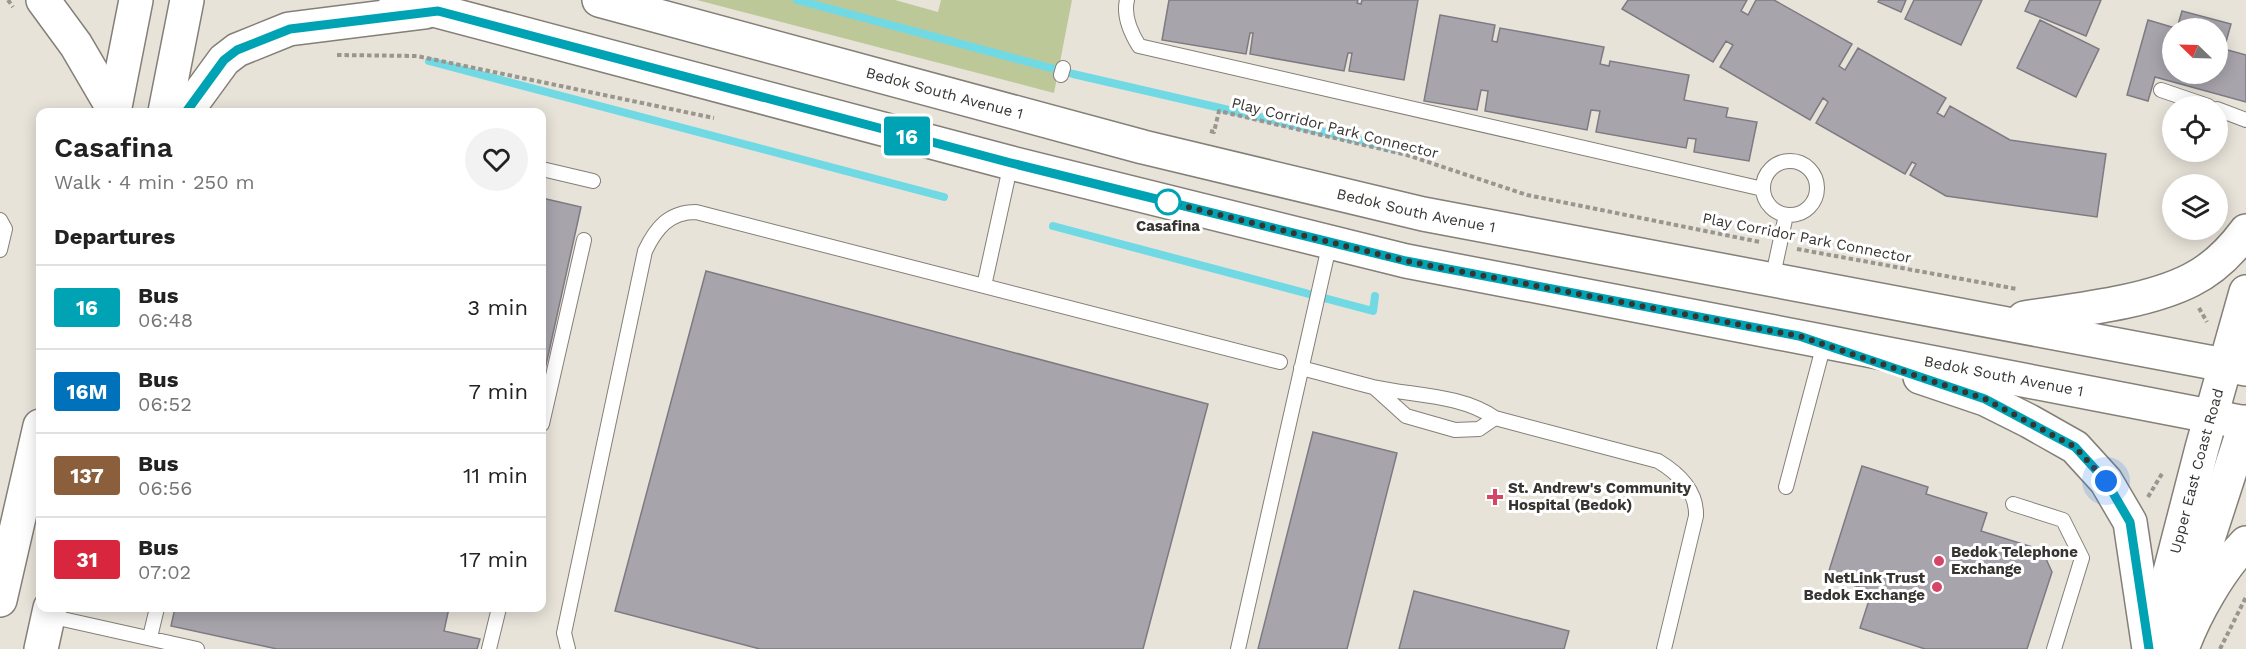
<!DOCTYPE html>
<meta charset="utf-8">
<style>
:root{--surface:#fff;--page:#f2f2f2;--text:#222;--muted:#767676;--line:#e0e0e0}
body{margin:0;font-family:"Work Sans",sans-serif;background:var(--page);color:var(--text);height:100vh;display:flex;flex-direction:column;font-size:22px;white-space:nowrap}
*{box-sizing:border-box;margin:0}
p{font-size:20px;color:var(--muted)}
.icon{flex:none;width:33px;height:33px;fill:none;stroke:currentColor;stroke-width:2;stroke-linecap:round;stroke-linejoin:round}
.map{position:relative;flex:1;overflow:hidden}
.panel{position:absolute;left:36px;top:108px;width:510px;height:504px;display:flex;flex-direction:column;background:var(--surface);border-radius:12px;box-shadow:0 3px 15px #0003}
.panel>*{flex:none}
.badge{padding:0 12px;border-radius:4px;font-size:21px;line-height:39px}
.needle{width:39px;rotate:293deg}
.tools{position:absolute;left:2162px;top:18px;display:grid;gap:12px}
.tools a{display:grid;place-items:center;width:66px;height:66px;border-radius:50%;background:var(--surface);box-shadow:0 3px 15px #0003;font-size:30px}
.you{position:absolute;width:30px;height:30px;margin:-15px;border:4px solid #fff;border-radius:50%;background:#1a73e8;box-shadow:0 0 0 9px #1a73e833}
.map>.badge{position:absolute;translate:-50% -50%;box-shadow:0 0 0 3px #fff}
h2{padding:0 18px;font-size:22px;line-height:54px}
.round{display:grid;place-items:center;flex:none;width:63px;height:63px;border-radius:32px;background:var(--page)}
.head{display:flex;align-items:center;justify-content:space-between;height:102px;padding:0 18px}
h1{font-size:28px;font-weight:600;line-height:45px}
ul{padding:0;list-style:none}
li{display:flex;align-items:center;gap:18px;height:84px;padding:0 18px;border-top:2px solid var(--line)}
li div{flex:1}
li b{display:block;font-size:22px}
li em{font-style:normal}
li .badge{min-width:66px;font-weight:700;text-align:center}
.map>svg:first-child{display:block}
.green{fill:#bdc899}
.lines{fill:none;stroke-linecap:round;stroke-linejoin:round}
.stream{stroke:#70d9e4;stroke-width:8}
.building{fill:#a8a4ac;stroke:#7e7a82;stroke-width:1.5}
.service-casing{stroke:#847f77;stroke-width:16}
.secondary-casing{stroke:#847f77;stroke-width:36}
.primary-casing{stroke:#847f77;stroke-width:36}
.path{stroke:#99958f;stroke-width:4;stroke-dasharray:4.5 3;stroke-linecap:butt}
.service{stroke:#fff;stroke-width:14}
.secondary{stroke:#fff;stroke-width:33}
.primary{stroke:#fff;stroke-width:33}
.line-casing{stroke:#fff;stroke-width:14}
.line{stroke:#00a3b4;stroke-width:9}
.walk{stroke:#373532;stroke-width:6;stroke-dasharray:0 10.8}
.stop-dot{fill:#fff;stroke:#00a3b4;stroke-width:3}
.poi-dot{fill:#d44567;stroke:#fff;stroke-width:2}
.labels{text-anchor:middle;stroke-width:6;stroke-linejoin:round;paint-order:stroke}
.street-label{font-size:15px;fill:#373532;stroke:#fff}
.stop-label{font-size:15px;font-weight:bold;fill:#373532;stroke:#fff}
.poi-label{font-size:15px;font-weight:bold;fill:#373532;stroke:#fff;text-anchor:start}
</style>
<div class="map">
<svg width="2246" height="649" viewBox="0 0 2246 649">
<rect width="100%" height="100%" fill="#e8e3d9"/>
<path class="green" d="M 697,0 L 895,0 L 938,12 L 941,0 L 1072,0 L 1054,93 Z"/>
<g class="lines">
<path class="stream" d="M 797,0 L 1073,74 L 1403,150
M 429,61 L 944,197
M 1053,226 L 1373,311 L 1375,296"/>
</g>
<path class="building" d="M 1169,0 L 1358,0 L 1357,3 L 1361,4 L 1362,0 L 1418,0 L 1404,80 L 1349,71 L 1352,53 L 1348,53 L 1344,71 L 1250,54 L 1253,33 L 1250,33 L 1246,54 L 1162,40 Z
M 1628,0 L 1747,0 L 1741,11 L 1748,15 L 1756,0 L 1774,0 L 1852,44 L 1839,66 L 1845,70 L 1858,48 L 1946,98 L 1937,113 L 1944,117 L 1950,106 L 2010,140 L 2106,154 L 2097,217 L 1946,196 L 1910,175 L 1916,164 L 1912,162 L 1905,174 L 1816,123 L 1828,102 L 1823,98 L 1810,120 L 1720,67 L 1733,45 L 1726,41 L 1713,62 L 1622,9 Z
M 1879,0 L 1906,0 L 1901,12 L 1878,2 Z
M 1914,0 L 1982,0 L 1961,45 L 1905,19 Z
M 2030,0 L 2101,0 L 2086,36 L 2025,11 Z
M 2182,11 L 2231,24 L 2224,49 L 2246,55 L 2246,102 L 2155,77 L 2148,101 L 2127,95 L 2148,20 L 2175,28 L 2172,28 L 2172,74 L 2217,74 L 2217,28 L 2177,28 Z
M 1440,15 L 1495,25 L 1492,41 L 1497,42 L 1500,28 L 1604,47 L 1600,64 L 1609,66 L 1610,61 L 1689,75 L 1684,100 L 1728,108 L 1726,117 L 1757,122 L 1749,161 L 1694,152 L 1696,139 L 1688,138 L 1686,148 L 1596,132 L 1600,111 L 1591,110 L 1587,130 L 1485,111 L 1488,91 L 1481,90 L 1477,110 L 1424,101 Z
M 2040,20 L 2099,49 L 2076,97 L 2017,68 Z
M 542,198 L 581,207 L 542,383 Z
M 706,271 L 1208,404 L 1143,649 L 760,649 L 615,611 Z
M 1313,432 L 1397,453 L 1347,649 L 1258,649 Z
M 1862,466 L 1928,487 L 1926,494 L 1987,513 L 1981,531 L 2042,550 L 2052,572 L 2027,649 L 1925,649 L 1860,628 L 1872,591 L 1827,577 Z
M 1414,591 L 1569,631 L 1564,649 L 1399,649 Z
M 175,608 L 449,608 L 444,631 L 480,639 L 477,649 L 277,649 L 171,626 Z"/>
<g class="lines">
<defs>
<path id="service" d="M 1127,0 C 1123,16 1131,33 1139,46 L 1763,189
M 1061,75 L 1063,68
M 2161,90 L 2208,106
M 2217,109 L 2246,120
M1763 188a27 27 0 1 1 54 0a27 27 0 1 1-54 0Z
M 542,169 L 593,181
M 0,220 L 5,229 L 0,250
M 1772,280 L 1786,215
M 984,286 L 1011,163
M 1301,368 C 1325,374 1349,381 1373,387 C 1413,396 1460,394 1495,418 L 1658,461 C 1678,473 1697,490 1696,516 L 1664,649
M 1375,388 L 1406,416 L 1455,430 L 1479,429 L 1495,418
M 542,424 L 584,240
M 1786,487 L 1824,344
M 2013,504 L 2063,520 L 2082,558 L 2054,649
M 49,616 L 197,649
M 150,637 L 157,608
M 489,649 L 499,608
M 568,649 L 564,633 L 645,251 C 656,228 669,212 696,212 L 1280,362
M 1238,649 L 1330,242"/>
<g id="secondary">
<path d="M 114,112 L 136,0"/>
<path d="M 165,112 L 187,0"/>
<path d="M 0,600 L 40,426"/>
<path d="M 2178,631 L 2246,422"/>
<path d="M 41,649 L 50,608"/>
<path id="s1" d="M 2150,649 L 2202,448 L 2246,292"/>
</g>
<g id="primary">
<path d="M 43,0 L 76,45 L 114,110"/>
<path id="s2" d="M 396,0 L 1011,163 L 1406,261 L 2246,423"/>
<path id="s3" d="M 599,0 L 1143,147 L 1423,214 L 2246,369"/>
<path d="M 186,112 L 224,60 L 237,50 L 289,29 L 425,12"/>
<path d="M 2024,318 C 2075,310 2146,303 2191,280 C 2213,269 2232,250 2246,231"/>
<path d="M 1920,377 L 1985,399 L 2029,421 L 2075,447 L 2106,481 L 2130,522 L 2149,649"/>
<path d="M 2182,649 C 2194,615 2220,569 2246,543"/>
</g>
</defs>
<use href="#service" class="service-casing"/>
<use href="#secondary" class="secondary-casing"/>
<use href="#primary" class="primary-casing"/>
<path class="path" d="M 8,0 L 13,7
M 337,55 L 417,56 L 714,118
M 1210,131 L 1214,132 L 1219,111 L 1407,155 L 1527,195 L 1760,242
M 1797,249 L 2017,289
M 2199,308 L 2207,322
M 2148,497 L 2163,472
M 2220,649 L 2246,597"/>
<use href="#service" class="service"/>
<use href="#secondary" class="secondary"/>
<use href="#primary" class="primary"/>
</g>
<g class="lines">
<defs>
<path id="line" d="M 186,112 L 224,60 L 237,50 L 290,29 L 438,11 L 1011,163 L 1406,261 L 1799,336 L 1985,399 L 2075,447 L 2106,481 L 2130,522 L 2149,649"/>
</defs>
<use href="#line" class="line-casing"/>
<use href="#line" class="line"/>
<path class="walk" d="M 1168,202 L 1406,261 L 1799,336 L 1985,399 L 2075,447 L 2106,481"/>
</g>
<circle class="stop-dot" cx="1168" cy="202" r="12"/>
<g class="poi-dot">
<path d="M1492 488h6v6h6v6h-6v6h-6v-6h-6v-6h6z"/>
<circle cx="1939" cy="561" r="6"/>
<circle cx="1937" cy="587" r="6"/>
</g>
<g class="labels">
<g class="street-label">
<text dy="5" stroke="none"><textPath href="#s3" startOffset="358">Bedok South Avenue 1</textPath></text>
<text transform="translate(1335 128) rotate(14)" y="5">Play Corridor Park Connector</text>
<text dy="5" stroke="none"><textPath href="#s3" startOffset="844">Bedok South Avenue 1</textPath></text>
<text transform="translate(1807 238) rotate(11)" y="5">Play Corridor Park Connector</text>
<text dy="5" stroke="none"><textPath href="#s2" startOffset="1652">Bedok South Avenue 1</textPath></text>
<text dy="5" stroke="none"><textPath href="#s1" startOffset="184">Upper East Coast Road</textPath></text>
</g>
<g class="stop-label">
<text x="1168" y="231">Casafina</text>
</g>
<g class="poi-label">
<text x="1508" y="493">St. Andrew's Community<tspan x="1508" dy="17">Hospital (Bedok)</tspan></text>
<text x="1951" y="557">Bedok Telephone<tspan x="1951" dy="17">Exchange</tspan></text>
<text x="1925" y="583" text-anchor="end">NetLink Trust<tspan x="1925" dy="17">Bedok Exchange</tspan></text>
</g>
</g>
</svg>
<div class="tools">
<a><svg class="needle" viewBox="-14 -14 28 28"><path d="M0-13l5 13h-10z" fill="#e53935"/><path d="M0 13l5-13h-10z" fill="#767676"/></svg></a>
<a><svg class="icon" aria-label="locate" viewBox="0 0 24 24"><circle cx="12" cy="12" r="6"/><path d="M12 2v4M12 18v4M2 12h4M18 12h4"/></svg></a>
<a><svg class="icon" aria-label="layers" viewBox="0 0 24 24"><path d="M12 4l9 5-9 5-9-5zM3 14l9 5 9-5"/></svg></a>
</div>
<div class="you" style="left:2106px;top:481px"></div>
<b class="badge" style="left:907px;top:136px;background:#00a3b4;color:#fff">16</b>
<section class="panel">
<div class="head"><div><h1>Casafina</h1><p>Walk · 4 min · 250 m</p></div><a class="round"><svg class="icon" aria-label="heart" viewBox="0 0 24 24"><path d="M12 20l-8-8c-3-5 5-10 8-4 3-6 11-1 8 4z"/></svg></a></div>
<h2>Departures</h2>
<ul>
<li><span class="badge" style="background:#00a3b4;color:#fff">16</span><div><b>Bus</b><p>06:48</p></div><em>3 min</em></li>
<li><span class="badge" style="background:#0072bc;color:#fff">16M</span><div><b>Bus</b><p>06:52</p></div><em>7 min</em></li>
<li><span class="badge" style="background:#8b5e3c;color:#fff">137</span><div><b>Bus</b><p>06:56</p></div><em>11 min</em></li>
<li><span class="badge" style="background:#d7263d;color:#fff">31</span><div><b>Bus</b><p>07:02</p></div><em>17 min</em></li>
</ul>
</section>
</div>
